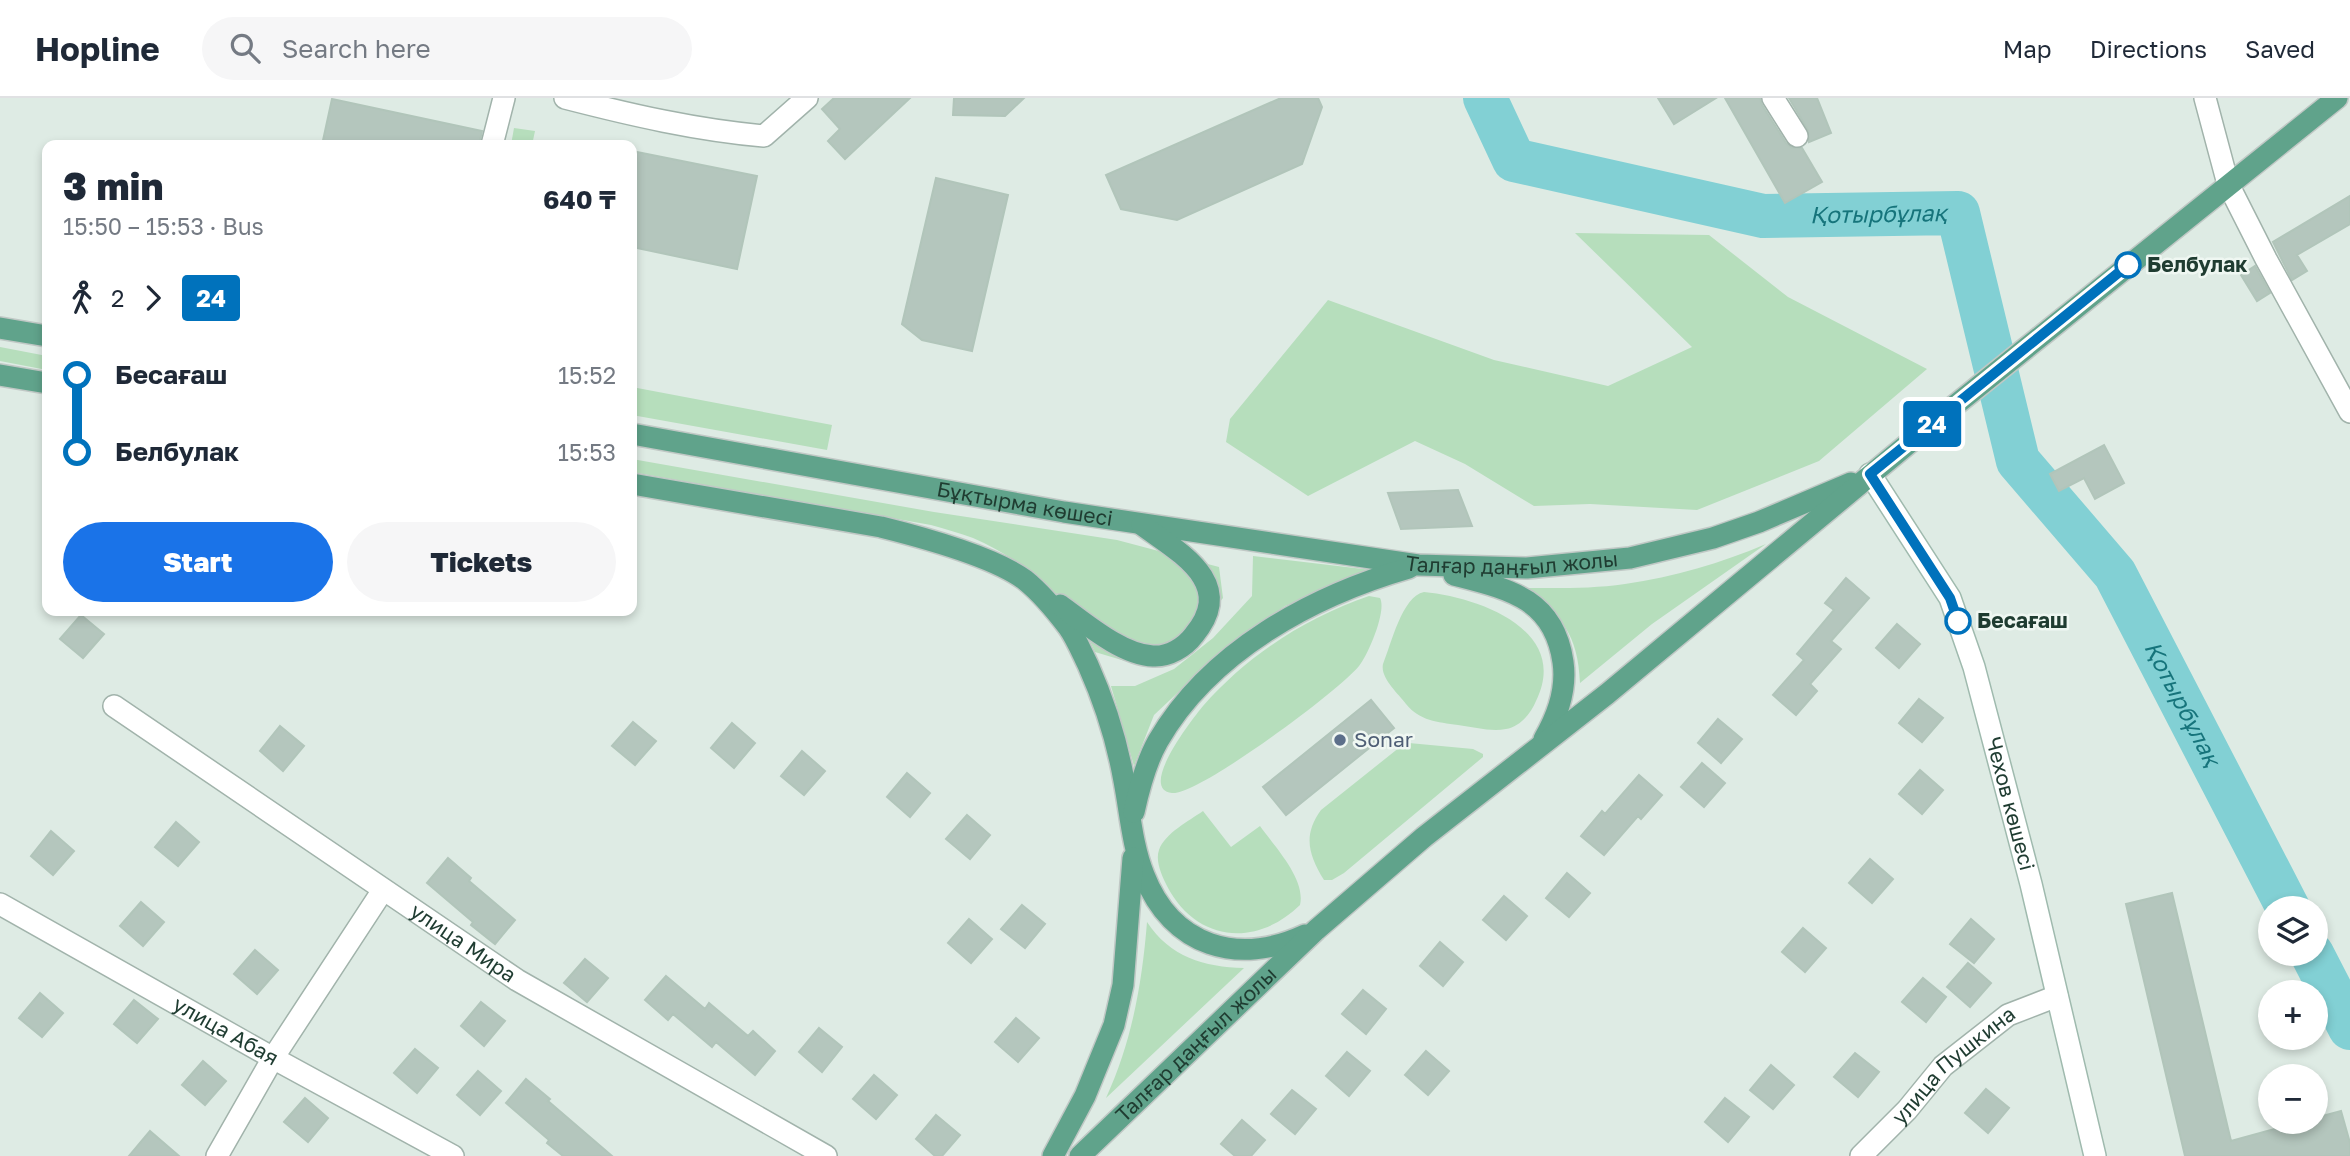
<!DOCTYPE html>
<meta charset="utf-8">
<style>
:root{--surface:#fff;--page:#f6f6f7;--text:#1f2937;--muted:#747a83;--line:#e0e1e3;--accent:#1a73e8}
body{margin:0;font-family:"Golos Text",sans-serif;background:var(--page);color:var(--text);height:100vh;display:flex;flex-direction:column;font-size:26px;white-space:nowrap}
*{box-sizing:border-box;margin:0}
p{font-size:23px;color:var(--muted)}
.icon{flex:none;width:38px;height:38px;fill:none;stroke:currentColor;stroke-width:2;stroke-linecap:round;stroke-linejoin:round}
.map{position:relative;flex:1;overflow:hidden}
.drawer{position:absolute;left:42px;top:42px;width:595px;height:476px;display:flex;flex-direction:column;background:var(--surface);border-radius:14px;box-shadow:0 4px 10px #0003}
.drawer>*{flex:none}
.badge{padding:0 14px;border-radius:5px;font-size:24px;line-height:46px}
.tools{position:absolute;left:2258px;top:798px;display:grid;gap:14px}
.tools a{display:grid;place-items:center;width:70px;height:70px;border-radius:50%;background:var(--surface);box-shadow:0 4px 10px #0003;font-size:35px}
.map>.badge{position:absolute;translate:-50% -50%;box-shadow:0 0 0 4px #fff}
.legs{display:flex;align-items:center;gap:10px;height:77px;padding:0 21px;font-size:23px}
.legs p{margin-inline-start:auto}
.headline{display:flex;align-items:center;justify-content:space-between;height:119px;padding:0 21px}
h1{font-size:38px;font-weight:800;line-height:52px}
.primary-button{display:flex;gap:14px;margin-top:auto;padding:14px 21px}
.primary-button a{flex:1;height:80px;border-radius:42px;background:var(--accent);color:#fff;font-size:28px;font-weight:800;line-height:80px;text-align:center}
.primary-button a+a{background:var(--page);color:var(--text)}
ul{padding:0 21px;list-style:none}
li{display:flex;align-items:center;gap:24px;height:77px;font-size:26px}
li i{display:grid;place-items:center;width:10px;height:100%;margin:0 9px;background:currentColor}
li i::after{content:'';width:18px;height:18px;margin:-9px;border:5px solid;border-radius:50%;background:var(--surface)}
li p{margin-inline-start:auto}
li:first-child i{background:linear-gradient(#0000 50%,currentColor 0)}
li:last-child i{background:linear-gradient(currentColor 50%,#0000 0)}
header{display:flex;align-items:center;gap:42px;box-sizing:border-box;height:98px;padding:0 35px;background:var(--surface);border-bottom:2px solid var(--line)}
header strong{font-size:33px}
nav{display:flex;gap:38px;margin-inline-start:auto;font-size:24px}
.search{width:490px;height:63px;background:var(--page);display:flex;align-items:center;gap:18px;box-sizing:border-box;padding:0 24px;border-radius:38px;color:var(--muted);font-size:26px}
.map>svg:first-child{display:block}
.green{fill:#b6debc}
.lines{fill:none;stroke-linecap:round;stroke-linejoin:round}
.river{stroke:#82d0d4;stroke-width:44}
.building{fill:#b4c6bd;stroke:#b1c5ba;stroke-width:2}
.minor-casing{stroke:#a1b3ab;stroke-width:24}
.secondary-casing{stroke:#9fbaae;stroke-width:24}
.primary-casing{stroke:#c0c8c5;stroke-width:24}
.minor{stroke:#fff;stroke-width:21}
.secondary{stroke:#fff;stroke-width:21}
.primary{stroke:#60a38b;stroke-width:21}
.line-1-casing{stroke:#fff;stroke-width:16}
.line-1{stroke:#0072bc;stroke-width:10}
.stop-1-dot{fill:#fff;stroke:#0072bc;stroke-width:3.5}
.service-dot{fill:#5c6f8a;stroke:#eff7f2;stroke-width:2.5}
.labels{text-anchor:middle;stroke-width:5;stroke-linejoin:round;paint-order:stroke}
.stop-label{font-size:21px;font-weight:bold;fill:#1f3c31;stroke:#eff7f2;text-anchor:start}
.street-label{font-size:21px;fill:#1f3c31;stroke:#eff7f2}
.service-label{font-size:21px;fill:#4e5e75;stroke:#eff7f2;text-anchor:start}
.water-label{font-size:23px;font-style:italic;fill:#16747b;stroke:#eff7f2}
</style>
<header>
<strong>Hopline</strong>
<div class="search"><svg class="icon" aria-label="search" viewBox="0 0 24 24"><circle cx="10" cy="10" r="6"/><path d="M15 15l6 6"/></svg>Search here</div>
<nav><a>Map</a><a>Directions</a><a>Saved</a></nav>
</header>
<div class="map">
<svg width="2350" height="1058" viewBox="0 0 2350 1058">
<rect width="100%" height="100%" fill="#deebe4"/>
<path class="green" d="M 514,30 L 535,33 L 532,47 L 511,47 Z
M 1575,135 L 1709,137 L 1788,199 L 1927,271 L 1819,363 L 1697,412 L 1590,406 L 1534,408 L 1465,366 L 1415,343 L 1308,398 L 1226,344 L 1230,321 L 1328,202 L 1494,262 L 1608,288 L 1692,249 Z
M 0,249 L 47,258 L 47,272 L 0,263 Z
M 632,289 L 832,327 L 827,352 L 632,317 Z
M 632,361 L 934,414 L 1117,442 L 1219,469 L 1223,500 L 1195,534 L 1163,555 L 1125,563 L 1095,554 C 1073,502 1024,462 973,440 C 960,435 945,431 931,427 L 632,374 Z
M 1766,446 L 1652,526 L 1580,585 C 1578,536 1561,516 1522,490 C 1556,490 1591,491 1625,486 C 1674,479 1721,465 1766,446 Z
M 1253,458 L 1380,473 L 1285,508 L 1221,554 L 1154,617 L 1134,668 L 1111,588 L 1135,588 L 1174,571 L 1213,540 L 1252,498 Z
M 1424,494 C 1478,499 1571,532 1536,603 C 1531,615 1520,629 1506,631 C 1491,634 1474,629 1458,627 C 1437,624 1420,623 1406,606 C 1398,595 1380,580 1383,566 C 1391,547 1402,498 1424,494 Z
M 1369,498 L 1380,500 C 1387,513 1368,557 1359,568 C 1340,592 1198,698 1172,695 C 1137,691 1194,619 1203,608 C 1248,557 1305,520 1369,498 Z
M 1409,645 L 1473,651 L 1483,656 L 1483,659 L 1344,775 L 1332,782 L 1324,782 C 1308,756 1303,737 1321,712 L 1400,649 Z
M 1203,713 L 1231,749 L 1260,728 C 1275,749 1306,781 1300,807 C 1256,850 1196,844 1167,788 C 1162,778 1155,763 1159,752 C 1165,735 1189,723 1203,713 Z
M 1147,824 C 1170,859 1204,869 1244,870 L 1106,1000 C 1132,943 1142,886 1147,824 Z"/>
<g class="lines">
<g class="river">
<path id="s1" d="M 1485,0 L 1514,62 L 1763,118 L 1958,115 L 2018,363 L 2115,476 L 2288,810"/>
<path d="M 2312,856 L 2350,930"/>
</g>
</g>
<path class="building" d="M 834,0 L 910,0 L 845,61 L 828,43 L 840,31 L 822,11 Z
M 954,0 L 1024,0 L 1005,18 L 953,17 Z
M 1281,0 L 1318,0 L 1322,9 L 1302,66 L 1177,122 L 1121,111 L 1106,77 Z
M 1658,0 L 1716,0 L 1674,26 Z
M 1725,0 L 1760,0 L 1762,7 L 1786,45 L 1792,50 L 1802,50 L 1822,84 L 1785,105 Z
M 1789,0 L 1817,0 L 1831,35 L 1809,44 L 1808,32 Z
M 332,1 L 482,33 L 479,47 L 322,47 Z
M 632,53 L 757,78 L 737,171 L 632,149 Z
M 936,80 L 1008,97 L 972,253 L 922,242 L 902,226 Z
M 2350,98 L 2350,126 L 2297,157 L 2307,173 L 2292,182 L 2273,144 Z
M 2255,168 L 2270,195 L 2257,203 L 2241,177 Z
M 2104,347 L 2124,385 L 2095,401 L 2084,380 L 2059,393 L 2050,376 Z
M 1458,392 L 1472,428 L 1401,431 L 1388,395 Z
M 1846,480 L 1869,500 L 1831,543 L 1841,551 L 1810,586 L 1817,593 L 1796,617 L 1773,597 L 1804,562 L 1797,556 L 1834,512 L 1825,505 Z
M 81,517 L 104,536 L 83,560 L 60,541 Z
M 1897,526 L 1920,546 L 1899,570 L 1876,550 Z
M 1919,601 L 1943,620 L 1922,644 L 1899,625 Z
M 1371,602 L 1394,630 L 1286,717 L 1263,689 Z
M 1718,621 L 1742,641 L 1721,665 L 1698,645 Z
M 633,624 L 656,643 L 635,667 L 612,648 Z
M 732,625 L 755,645 L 734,670 L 711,650 Z
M 280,628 L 304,648 L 283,673 L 260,653 Z
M 802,653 L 825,673 L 804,697 L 781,678 Z
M 1702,665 L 1725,685 L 1704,709 L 1681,689 Z
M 1920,672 L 1943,692 L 1922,716 L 1899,696 Z
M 907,675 L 930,695 L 910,719 L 887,699 Z
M 1639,677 L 1662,697 L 1641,721 L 1638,718 L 1604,757 L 1581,738 L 1602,713 L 1605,716 Z
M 967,717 L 990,737 L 970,761 L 946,741 Z
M 176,724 L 199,744 L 178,768 L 155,749 Z
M 51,733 L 74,753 L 53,777 L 31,758 Z
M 448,760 L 471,780 L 469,783 L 515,822 L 495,846 L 471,827 L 473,824 L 427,785 Z
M 1870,761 L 1893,781 L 1872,805 L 1849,785 Z
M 1567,775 L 1590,795 L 1569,819 L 1546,800 Z
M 2172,795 L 2231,1043 L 2300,1024 L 2315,1024 L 2315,1020 L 2341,1013 L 2350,1045 L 2350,1058 L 2185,1058 L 2126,806 Z
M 1504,798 L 1527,818 L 1506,842 L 1483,822 Z
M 141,804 L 164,824 L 143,848 L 120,828 Z
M 1022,807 L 1045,826 L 1025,850 L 1001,831 Z
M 969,821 L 992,841 L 971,865 L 948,845 Z
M 1971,821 L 1994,841 L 1974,865 L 1950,846 Z
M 1803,830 L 1826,850 L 1805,874 L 1782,854 Z
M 1440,844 L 1463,864 L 1443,888 L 1420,868 Z
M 255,852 L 278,872 L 257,896 L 234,876 Z
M 585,861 L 608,880 L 587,904 L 564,885 Z
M 1968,865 L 1991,885 L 1970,909 L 1947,889 Z
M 666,878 L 705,911 L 709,905 L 748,938 L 753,933 L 775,953 L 755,977 L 716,944 L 712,949 L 673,916 L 668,922 L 645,902 Z
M 1923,880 L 1946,899 L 1926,924 L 1902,904 Z
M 1363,892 L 1386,911 L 1366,936 L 1342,916 Z
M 40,895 L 63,915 L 42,939 L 19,920 Z
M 134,902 L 158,921 L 137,945 L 114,926 Z
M 481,904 L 505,923 L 484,948 L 461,928 Z
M 1016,920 L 1039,940 L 1018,964 L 995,944 Z
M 819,930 L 842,949 L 822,974 L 799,954 Z
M 415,951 L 438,970 L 417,995 L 394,975 Z
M 1426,953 L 1449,973 L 1428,997 L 1405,977 Z
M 1347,954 L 1370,973 L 1349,998 L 1326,978 Z
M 1855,955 L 1879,974 L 1858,999 L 1834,979 Z
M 203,963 L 226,983 L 205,1007 L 182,987 Z
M 1771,967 L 1794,987 L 1773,1011 L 1750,992 Z
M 478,973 L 501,993 L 480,1017 L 457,997 Z
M 874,977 L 897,997 L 876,1021 L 853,1001 Z
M 526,981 L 550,1001 L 548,1003 L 612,1058 L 563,1058 L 547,1045 L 549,1042 L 506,1005 Z
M 1986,991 L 2009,1010 L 1988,1035 L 1965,1015 Z
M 1292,992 L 1316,1011 L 1295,1036 L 1271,1016 Z
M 305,1000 L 328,1020 L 308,1044 L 284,1024 Z
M 1725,1000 L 1749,1019 L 1728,1044 L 1705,1024 Z
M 936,1017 L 960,1037 L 942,1058 L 935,1058 L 916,1041 Z
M 1242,1022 L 1265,1042 L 1251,1058 L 1235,1058 L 1221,1046 Z
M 150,1033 L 179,1058 L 129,1058 Z"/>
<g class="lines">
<defs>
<g id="minor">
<path d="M 565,0 C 631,17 696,32 764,38 L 807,0"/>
<path d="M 1773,0 L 1797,38"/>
<path d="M 2205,0 L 2228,86 L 2266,161 L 2350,314"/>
<path d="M 492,47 L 504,0"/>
<path id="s2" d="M 114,608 L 517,882 L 826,1058"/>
<path id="s3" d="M 0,806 L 273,960 L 453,1058"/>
<path d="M 217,1058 L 273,960 L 383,792"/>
<path id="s4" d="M 1861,1058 L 1907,1012 L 1943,968 L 2008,917 L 2057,898"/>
</g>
<g id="secondary">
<path id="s5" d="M 1870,376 L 1950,500 L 1974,569 L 2031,786 L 2095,1058"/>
</g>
<g id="primary">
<path d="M 0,230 L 47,238"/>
<path d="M 0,277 L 47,285"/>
<path id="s6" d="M 632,336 L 1064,414 L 1418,467 L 1527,470 L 1630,460 L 1713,440 L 1759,424 L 1851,385"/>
<path d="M 632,386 L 881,429 C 921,439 993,458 1025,482 C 1041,495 1056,513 1068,529 C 1076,540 1082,555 1088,567 C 1105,605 1117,643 1124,683 C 1130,714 1132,747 1144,777 C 1172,849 1238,868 1305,837"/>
<path d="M 1454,477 C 1508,491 1554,500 1563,564 C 1567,592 1558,617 1544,641"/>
<path d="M 1060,507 C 1085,525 1122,557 1153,558 C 1169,559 1185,549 1194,537 C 1237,485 1180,455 1142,427"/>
<path d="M 1134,714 C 1139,691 1146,664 1158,643 C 1210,553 1312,498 1409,470"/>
<path d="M 1053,1058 L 1085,998 L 1114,927 L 1123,887 L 1133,760"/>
<path id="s7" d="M 1080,1058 L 1316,832 L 1424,739 L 1607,596 L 1938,321 L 2337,0"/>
</g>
</defs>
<use href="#minor" class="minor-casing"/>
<use href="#secondary" class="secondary-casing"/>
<use href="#primary" class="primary-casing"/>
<use href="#minor" class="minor"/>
<use href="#secondary" class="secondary"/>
<use href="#primary" class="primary"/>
</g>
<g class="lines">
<defs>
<path id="line-1" d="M 1958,523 L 1950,500 L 1870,376 L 2128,167"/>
</defs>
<use href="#line-1" class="line-1-casing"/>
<use href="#line-1" class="line-1"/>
</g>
<g class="stop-1-dot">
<circle cx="2128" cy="167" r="12"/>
<circle cx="1958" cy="523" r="12"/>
</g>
<circle class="service-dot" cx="1340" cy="642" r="7"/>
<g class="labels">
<g class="stop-label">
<text x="2147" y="174">Белбулак</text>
<text x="1977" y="530">Бесағаш</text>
</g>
<g class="street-label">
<text dy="7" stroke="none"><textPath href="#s6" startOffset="399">Бұқтырма көшесі</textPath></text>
<text dy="7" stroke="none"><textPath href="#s6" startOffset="891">Талғар даңғыл жолы</textPath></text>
<text dy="7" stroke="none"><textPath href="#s5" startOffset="362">Чехов көшесі</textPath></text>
<text dy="7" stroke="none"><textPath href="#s2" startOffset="422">улица Мира</textPath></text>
<text dy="7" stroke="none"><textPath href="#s3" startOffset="259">улица Абая</textPath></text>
<text dy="7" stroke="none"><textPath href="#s7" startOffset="161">Талғар даңғыл жолы</textPath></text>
<text dy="7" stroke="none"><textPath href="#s4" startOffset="130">улица Пушкина</textPath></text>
</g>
<g class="service-label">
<text x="1354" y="649">Sonar</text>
</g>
<g class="water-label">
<text dy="8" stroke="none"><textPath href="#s1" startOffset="439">Қотырбұлақ</textPath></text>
<text dy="8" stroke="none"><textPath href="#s1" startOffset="1069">Қотырбұлақ</textPath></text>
</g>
</g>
</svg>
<div class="tools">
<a><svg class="icon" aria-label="layers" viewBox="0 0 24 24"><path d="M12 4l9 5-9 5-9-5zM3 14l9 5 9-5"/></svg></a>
<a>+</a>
<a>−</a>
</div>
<b class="badge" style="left:1932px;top:326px;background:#0072bc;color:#fff">24</b>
<section class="drawer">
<div class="headline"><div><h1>3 min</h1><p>15:50 – 15:53 · Bus</p></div><b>640 ₸</b></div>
<div class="legs"><svg class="icon" aria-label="walk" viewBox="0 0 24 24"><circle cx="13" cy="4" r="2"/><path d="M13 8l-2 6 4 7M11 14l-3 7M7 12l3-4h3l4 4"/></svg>2<svg class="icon" aria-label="forward" viewBox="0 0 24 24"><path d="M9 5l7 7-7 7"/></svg><b class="badge" style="background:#0072bc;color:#fff">24</b></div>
<ul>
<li><i style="color:#0072bc"></i><b>Бесағаш</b><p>15:52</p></li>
<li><i style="color:#0072bc"></i><b>Белбулак</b><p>15:53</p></li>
</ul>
<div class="primary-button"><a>Start</a><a>Tickets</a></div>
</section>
</div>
